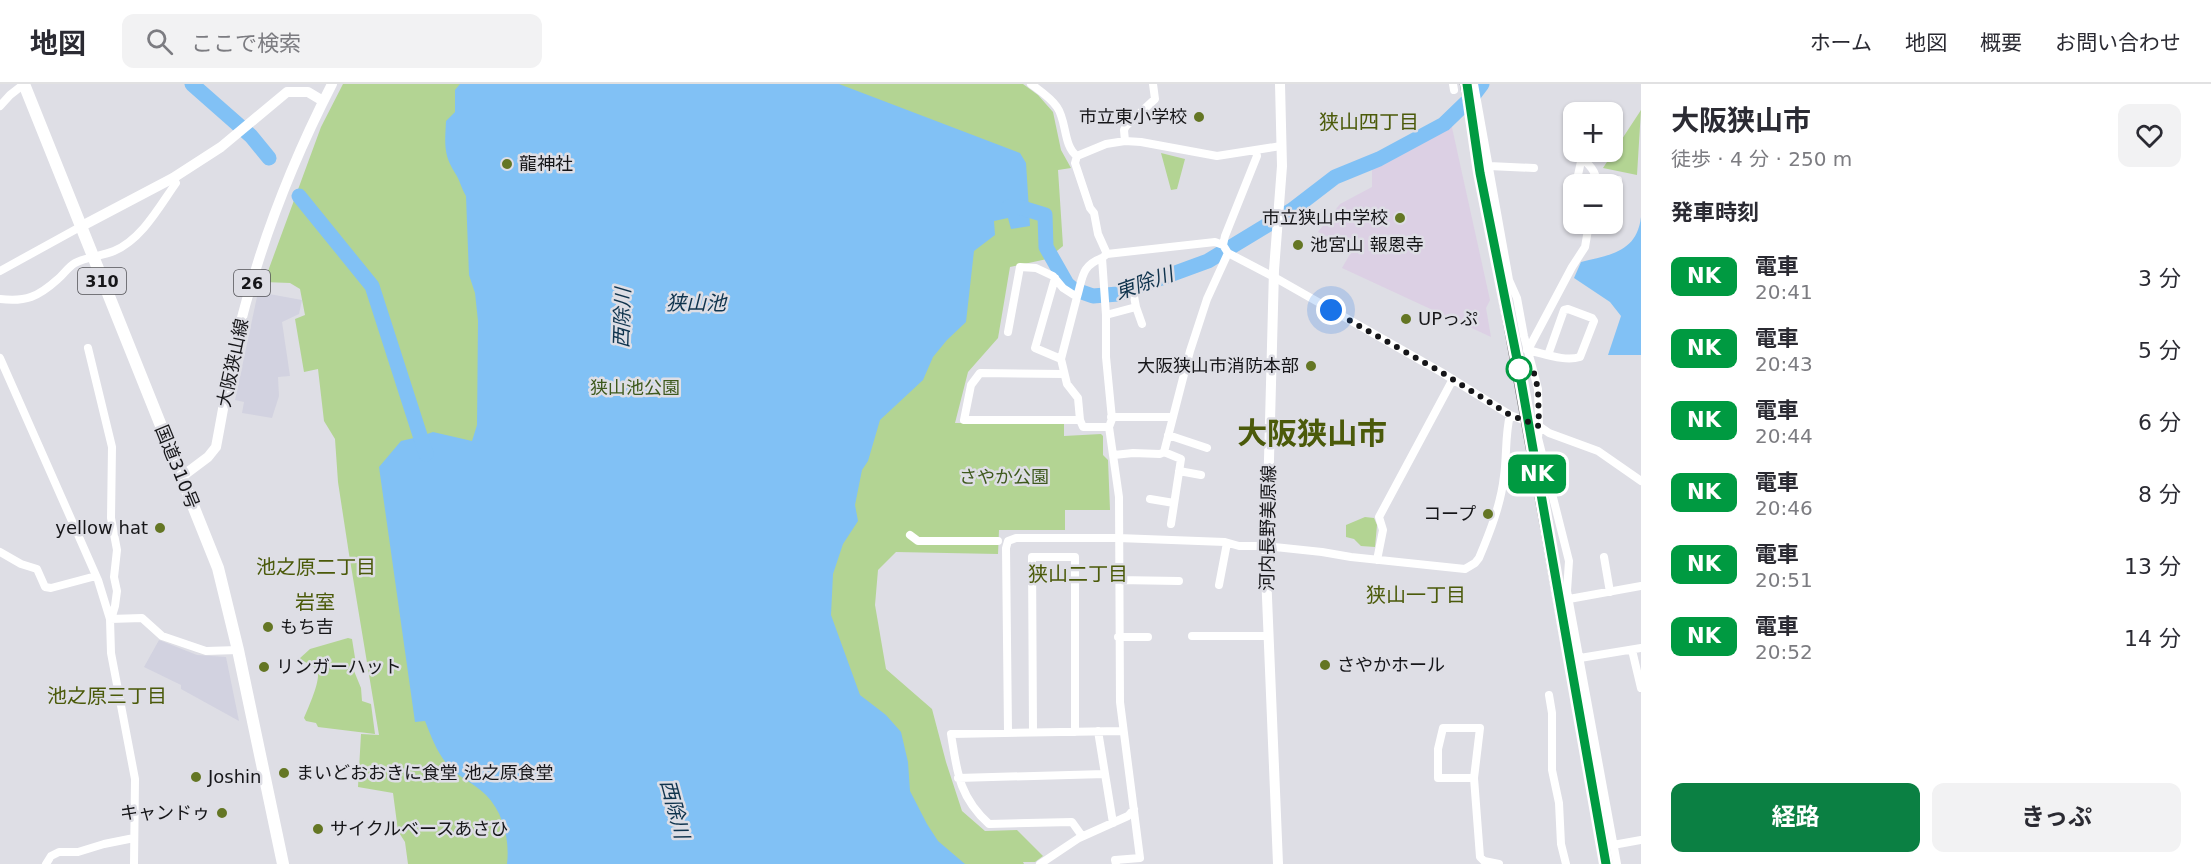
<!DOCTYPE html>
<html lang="ja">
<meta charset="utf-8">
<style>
:root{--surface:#fff;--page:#f2f2f3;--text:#2b2b33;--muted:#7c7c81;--line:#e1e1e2;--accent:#0b8043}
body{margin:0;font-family:"DejaVu Sans","Noto Sans JP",sans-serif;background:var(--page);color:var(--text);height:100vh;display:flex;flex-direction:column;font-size:22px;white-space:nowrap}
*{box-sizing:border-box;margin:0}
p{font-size:20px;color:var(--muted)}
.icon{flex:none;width:33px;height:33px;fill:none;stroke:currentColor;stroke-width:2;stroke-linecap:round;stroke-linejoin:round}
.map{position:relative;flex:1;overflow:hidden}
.details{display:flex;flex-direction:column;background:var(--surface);width:570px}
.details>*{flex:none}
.badge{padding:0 12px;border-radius:9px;font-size:21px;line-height:39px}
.fabs{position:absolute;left:1563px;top:18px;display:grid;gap:12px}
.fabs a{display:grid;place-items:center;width:60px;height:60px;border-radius:12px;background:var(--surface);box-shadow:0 2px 4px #0004;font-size:30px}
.you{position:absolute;width:30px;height:30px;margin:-15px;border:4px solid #fff;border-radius:50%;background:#1a73e8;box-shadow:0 0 0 9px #1a73e833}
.map>.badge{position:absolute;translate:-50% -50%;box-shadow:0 0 0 3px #fff}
h2{padding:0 30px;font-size:22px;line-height:54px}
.round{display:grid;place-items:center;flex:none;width:63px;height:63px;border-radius:12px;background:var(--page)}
.head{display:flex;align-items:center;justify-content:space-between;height:102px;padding:0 30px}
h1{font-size:28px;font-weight:700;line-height:45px}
.primary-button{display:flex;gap:12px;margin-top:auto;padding:12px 30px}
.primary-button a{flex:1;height:69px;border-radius:12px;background:var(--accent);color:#fff;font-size:24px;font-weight:700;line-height:69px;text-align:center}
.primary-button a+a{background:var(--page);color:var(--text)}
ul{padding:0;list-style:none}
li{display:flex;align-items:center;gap:18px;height:72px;padding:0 30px}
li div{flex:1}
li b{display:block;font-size:22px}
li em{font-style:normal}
li .badge{min-width:66px;font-weight:700;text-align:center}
header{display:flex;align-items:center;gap:36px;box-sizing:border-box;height:84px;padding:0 30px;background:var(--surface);border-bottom:2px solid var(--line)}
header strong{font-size:28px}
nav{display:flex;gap:33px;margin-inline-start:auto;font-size:21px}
.search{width:420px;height:54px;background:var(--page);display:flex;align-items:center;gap:15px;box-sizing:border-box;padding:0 21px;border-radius:12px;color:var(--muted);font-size:22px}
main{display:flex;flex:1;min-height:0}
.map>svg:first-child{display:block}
.built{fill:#d2d2e0}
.education{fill:#dcd0e4}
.green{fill:#b3d493}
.water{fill:#81c1f5}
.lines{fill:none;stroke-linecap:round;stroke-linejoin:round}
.river{stroke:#81c1f5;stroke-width:15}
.minor{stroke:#fff;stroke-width:8}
.major{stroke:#fff;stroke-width:10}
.highway{stroke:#fff;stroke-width:12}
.rail-casing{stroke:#6c6c70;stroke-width:4.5}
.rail{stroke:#dedee5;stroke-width:2;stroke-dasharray:7;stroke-linecap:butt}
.line-casing{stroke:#fff;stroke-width:14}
.line{stroke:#009a41;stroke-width:9}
.walk{stroke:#161619;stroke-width:6;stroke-dasharray:0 10.8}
.poi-dot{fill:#647624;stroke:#dedee5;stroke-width:2}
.stop-dot{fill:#fff;stroke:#009a41;stroke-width:3}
.labels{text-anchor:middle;stroke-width:5;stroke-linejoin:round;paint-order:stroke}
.shield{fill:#dedee5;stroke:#525256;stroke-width:1.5}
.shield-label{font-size:16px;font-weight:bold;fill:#161619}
.poi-label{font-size:18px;fill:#161619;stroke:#dedee5;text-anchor:start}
.street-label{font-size:18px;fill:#161619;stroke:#dedee5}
.park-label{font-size:18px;fill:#3e591d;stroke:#dedee5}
.neighbourhood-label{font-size:20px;fill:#4b5a0a;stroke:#dedee5}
.water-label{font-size:20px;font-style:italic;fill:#0f334d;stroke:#dedee5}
.town-label{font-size:30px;font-weight:bold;fill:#4b5a0a;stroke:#dedee5}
</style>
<header>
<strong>地図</strong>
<div class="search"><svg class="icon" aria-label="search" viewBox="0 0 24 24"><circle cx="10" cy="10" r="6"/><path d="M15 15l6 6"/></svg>ここで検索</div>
<nav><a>ホーム</a><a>地図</a><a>概要</a><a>お問い合わせ</a></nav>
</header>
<main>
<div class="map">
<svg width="1641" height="780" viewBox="0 0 1641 780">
<rect width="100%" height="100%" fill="#dedee5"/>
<path class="built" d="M 258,208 L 302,216 L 299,230 L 282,238 L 290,292 L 278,293 L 279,312 L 272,334 L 242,329 L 244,318 L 235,316 Z
M 159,556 L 197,571 L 226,573 L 239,637 L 181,605 L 181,601 L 144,583 Z"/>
<path class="education" d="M 1451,39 L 1490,216 L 1486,224 L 1491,253 L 1342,184 L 1353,165 L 1318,148 L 1340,120 L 1372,103 L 1372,84 L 1380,82 Z"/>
<path class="green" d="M 343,0 L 1023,0 L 1038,11 L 1053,28 L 1061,66 L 1071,84 L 1058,86 L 1063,162 L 1047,175 L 1010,183 L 998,254 L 968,288 L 955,339 L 1064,340 L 1064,352 L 1101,350 L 1103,352 L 1103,371 L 1108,376 L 1110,426 L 1065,426 L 1065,446 L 999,446 L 998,470 L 896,468 L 878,486 L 875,521 L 886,585 L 932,625 L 946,678 L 962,727 L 985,747 L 1017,746 L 1043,772 L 1035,778 L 1023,778 L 1024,780 L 408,780 L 405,758 L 398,747 L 393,709 L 358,703 L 361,650 L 379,651 L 349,470 L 338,398 L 335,355 L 324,337 L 318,285 L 304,288 L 295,235 L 305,231 L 300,205 L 290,199 L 264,198 L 321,43 Z
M 1641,26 L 1637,91 L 1603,84 Z
M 1161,69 L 1185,75 L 1177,105 L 1171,106 Z
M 1365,433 L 1374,434 L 1377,441 L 1375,463 L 1361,462 L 1354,455 L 1346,453 L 1346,441 Z
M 348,554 L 352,555 L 356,580 L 354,587 L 361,604 L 362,617 L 371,620 L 375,650 L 318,643 L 316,639 L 306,637 L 304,634 C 308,624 322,594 317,586 C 314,581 304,578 299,575 L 310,565 Z"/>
<path class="water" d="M 460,0 L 839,0 L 1020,69 L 1026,79 L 1030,142 L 1011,145 L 1008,134 L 994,137 L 995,151 L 974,167 L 966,238 L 947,256 L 933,273 L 923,296 L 880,336 L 868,377 L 862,386 L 855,421 L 858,437 L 843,460 L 833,490 L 831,531 L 860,611 L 886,631 L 901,648 L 908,678 L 910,707 L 927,740 L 938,757 L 965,780 L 507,780 C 510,756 503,728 486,711 C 474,699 456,692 446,679 C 436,666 431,652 425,637 L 415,638 L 379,383 L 401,357 L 418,353 L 433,348 L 472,357 L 477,341 L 478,237 L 475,209 L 469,191 L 466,112 C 461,104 460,96 455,89 C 443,70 445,59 446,37 L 455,28 L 455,6 Z
M 1641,133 L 1641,271 L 1608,271 L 1621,232 L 1610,218 L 1574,194 L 1581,178 C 1610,171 1637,168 1641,133 Z"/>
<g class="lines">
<path class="river" d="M 192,0 L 251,52 L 269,74
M 299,112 L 372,202 L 426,370
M 1009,123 L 1019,123 L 1045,131 L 1046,163 L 1067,200 L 1073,205 L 1093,212 L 1118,210 L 1208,177 L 1292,126 L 1335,93 L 1379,75 L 1444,40 L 1473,12 L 1482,0"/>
<path class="minor" d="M 1031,0 C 1039,6 1051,14 1057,23 C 1067,37 1063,62 1077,72
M 1453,0 L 1454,6
M 1474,0 L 1509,196 L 1517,214 L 1524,252 L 1538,305 L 1539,342 L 1538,354 L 1569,477 L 1567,507 L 1617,780
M 0,22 L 10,11 L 24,0
M 1125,57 L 1124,46 L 1126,42 L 1155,15 L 1153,0
M 1256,67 L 1257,72 L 1225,152 L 1223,161 L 1228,169 L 1274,193 L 1441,288 L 1510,331 L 1539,342 L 1549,349 L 1598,367 L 1641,397
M 1575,68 C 1585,77 1598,86 1596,100
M 1077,72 L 1106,60 L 1125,57 L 1141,58 L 1217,72 L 1281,62
M 1077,72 L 1075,79 L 1090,124 L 1094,129 L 1098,150 L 1107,170
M 1489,82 L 1534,84
M 1597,95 L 1618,96
M 1576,100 L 1582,73
M 1571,120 L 1574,110
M 1107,170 L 1102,174 L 1106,231 L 1106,273 L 1112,335 L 1109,343 L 1119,413 L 1120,618 L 1140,774 L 1115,776 L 1116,780
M 1107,170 L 1215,158 L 1223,161
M 0,187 L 80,143
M 1055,194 L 1035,264 L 1061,275
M 1133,207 L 1136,223 L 1142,240
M 1077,213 C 1083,193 1081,182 1102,174
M 0,215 C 26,218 38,213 58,195 C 64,190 68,183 75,179 C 86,173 102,172 114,167 C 142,155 159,123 176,99 L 173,94
M 1106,231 L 1136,223
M 1008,248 L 1020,183 L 1036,184 L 1053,192 L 1063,204 L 1077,213 L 1061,275 L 1067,300 L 1078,314 L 1080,336
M 88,264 L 112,363 L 111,434 L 117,466 L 114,493 L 117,507 L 115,522 L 111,535
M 1527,264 L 1530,262 L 1572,183 L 1585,163 L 1589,140
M 1527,266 C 1543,269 1564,278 1580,273 L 1594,237 L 1592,234 L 1568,225 L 1564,226 L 1548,271
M 0,274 L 98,496 L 110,535 L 111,569 L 135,695 L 134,780
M 1064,290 L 980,289 L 971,301 L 964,336 L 1080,336 L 1083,343 L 1109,343
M 1111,333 L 1173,333
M 1168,351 L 1207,364
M 1164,368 L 1190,267 L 1207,215 L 1228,169
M 1114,371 L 1133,369 L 1160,370 L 1164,368 L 1181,375 L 1171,440
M 1179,387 L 1201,391
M 1150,415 L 1174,419
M 910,451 L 918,457 L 998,457
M 0,468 L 21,480 L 37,485 L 45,503 L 51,504 L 96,492
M 1604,473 L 1610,508
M 1377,476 L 1383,446 L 1379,433 L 1453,295
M 1118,496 L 1179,497
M 1219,501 L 1227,459
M 1569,515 L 1641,502
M 110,535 L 142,534 L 162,552 L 206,567 L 238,566
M 1192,552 L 1268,552
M 1118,553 L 1148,553
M 1632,566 L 1641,604
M 1580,574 L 1641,564
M 1549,611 L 1552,629 L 1552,686 L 1559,719 L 1561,760 L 1566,780
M 1098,647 L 1113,739
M 1008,648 L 1006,464 L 1008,457 L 1016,454 L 1118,454 L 1225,458 L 1239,462 L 1266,462 L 1322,468 L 1351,473 L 1465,485 L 1475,479 L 1479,474 C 1490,448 1501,420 1504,392 C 1507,371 1505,351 1510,331
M 1033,648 L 1032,473 L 1075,473 L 1075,648
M 958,694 L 1105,690
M 1474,694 L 1438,694 L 1438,665 L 1443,644 L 1480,644 L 1474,694 L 1480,773 L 1484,777 L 1499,780
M 1082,752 L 1072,738 L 989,740 C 959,713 957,688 951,650 L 1122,647
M 1613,761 L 1641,756
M 46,780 L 51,772 L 59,768 L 78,768 L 104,760 L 134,754
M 1040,780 L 1079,754 L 1128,732 L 1134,725"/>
<path class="major" d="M 80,143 L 173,94 L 221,63 L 287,8 L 308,8 L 323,17
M 180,394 L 208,373 L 216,363 C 224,322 230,281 240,241 C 261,158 293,76 332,0
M 1278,780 L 1266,489 L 1274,186 L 1282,82 L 1280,0"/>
<path class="highway" d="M 24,0 L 218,484 L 238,566 L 283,780"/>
<defs>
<path id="rail" d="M 1462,0 L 1603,780"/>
</defs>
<use href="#rail" class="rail-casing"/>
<use href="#rail" class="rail"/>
</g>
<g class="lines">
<defs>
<path id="line" d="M 1467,0 L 1480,89 L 1519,285 L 1606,780"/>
</defs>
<use href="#line" class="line-casing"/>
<use href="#line" class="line"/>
<path class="walk" d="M 1331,226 L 1441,288 L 1510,331 L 1539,342 L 1538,305 L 1533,285 L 1519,285"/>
</g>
<g class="poi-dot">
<circle cx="1199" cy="33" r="6"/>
<circle cx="507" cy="80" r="6"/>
<circle cx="1400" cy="134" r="6"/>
<circle cx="1298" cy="161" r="6"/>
<circle cx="1406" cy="235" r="6"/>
<circle cx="1311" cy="282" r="6"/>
<circle cx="1488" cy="430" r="6"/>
<circle cx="160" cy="444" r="6"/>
<circle cx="268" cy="543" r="6"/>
<circle cx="1325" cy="581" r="6"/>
<circle cx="264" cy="583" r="6"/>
<circle cx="284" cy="689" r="6"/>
<circle cx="196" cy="693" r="6"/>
<circle cx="222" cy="729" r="6"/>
<circle cx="318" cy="745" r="6"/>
</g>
<circle class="stop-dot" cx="1519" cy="285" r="12"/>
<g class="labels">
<g class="shield">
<rect x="78" y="184" width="48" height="26" rx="4.5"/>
<rect x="234" y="186" width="36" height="26" rx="4.5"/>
</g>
<g class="shield-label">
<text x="102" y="203">310</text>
<text x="252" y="205">26</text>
</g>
<g class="poi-label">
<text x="1187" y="39" text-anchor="end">市立東小学校</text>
<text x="519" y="86">龍神社</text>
<text x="1388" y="140" text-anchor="end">市立狭山中学校</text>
<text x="1310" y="167">池宮山 報恩寺</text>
<text x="1418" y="241">UPっぷ</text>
<text x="1299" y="288" text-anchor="end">大阪狭山市消防本部</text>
<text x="1476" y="436" text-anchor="end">コープ</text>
<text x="148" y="450" text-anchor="end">yellow hat</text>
<text x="280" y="549">もち吉</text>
<text x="1337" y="587">さやかホール</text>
<text x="276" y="589">リンガーハット</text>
<text x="296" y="695">まいどおおきに食堂 池之原食堂</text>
<text x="208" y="699">Joshin</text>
<text x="210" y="735" text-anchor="end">キャンドゥ</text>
<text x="330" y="751">サイクルベースあさひ</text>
</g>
<g class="street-label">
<text transform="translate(233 279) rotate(-78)" y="6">大阪狭山線</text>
<text transform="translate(177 383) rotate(68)" y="6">国道310号</text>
<text transform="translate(1268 444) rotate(-89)" y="6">河内長野美原線</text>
</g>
<g class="park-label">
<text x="635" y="310">狭山池公園</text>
<text x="1004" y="399">さやか公園</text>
</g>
<g class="neighbourhood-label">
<text x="1369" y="45">狭山四丁目</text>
<text x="316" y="490">池之原二丁目</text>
<text x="1078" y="497">狭山二丁目</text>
<text x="1416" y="518">狭山一丁目</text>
<text x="315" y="525">岩室</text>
<text x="107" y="619">池之原三丁目</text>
</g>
<g class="water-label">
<text transform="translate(1144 199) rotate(-19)" y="7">東除川</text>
<text x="696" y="226">狭山池</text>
<text transform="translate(622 234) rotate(-88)" y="7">西除川</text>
<text transform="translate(675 725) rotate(75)" y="7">西除川</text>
</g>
<g class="town-label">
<text x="1312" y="360">大阪狭山市</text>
</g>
</g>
</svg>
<div class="fabs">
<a>+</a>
<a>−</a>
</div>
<div class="you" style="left:1331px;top:226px"></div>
<b class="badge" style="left:1537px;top:390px;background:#009a41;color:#fff">NK</b>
</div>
<section class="details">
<div class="head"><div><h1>大阪狭山市</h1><p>徒歩 · 4 分 · 250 m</p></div><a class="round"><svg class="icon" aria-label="heart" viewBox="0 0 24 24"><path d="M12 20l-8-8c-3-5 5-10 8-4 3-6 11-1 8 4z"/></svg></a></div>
<h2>発車時刻</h2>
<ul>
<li><span class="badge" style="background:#009a41;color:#fff">NK</span><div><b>電車</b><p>20:41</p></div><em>3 分</em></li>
<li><span class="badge" style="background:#009a41;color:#fff">NK</span><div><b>電車</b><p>20:43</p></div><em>5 分</em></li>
<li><span class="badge" style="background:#009a41;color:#fff">NK</span><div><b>電車</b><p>20:44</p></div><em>6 分</em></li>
<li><span class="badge" style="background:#009a41;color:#fff">NK</span><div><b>電車</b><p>20:46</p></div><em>8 分</em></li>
<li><span class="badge" style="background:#009a41;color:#fff">NK</span><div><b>電車</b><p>20:51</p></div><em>13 分</em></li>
<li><span class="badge" style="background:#009a41;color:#fff">NK</span><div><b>電車</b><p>20:52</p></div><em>14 分</em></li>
</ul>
<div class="primary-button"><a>経路</a><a>きっぷ</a></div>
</section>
</main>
